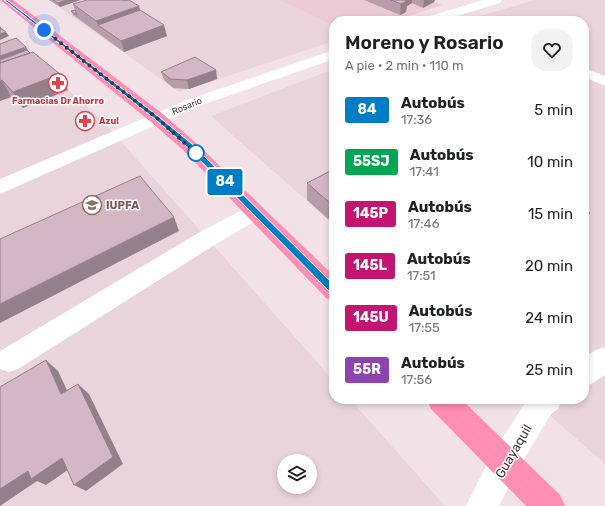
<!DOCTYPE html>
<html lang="es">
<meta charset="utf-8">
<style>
:root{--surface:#fff;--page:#f2f2f2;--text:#202124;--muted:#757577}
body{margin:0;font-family:Rubik,sans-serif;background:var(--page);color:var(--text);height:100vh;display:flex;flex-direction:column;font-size:15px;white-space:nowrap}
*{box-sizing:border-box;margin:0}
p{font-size:13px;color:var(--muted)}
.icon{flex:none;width:22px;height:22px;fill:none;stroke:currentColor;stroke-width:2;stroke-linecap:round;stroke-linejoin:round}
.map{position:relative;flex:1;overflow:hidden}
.panel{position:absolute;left:329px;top:16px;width:260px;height:388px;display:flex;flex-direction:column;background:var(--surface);border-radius:16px;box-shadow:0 2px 6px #0003}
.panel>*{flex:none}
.badge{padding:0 8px;border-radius:3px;font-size:14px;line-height:26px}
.tools{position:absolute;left:277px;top:454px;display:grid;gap:8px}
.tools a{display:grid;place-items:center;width:40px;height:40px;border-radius:50%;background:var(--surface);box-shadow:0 2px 6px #0003;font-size:20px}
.you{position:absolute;width:20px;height:20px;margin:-10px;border:3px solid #fff;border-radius:50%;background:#1a73e8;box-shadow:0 0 0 6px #1a73e833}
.map>.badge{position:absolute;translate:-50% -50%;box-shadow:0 0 0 2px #fff}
.round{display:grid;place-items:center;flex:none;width:42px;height:42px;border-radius:16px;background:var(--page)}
.head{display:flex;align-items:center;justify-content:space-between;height:68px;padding:0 16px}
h1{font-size:19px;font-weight:600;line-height:30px}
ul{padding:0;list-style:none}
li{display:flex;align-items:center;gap:12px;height:52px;padding:0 16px}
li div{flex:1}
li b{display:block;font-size:15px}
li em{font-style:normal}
li .badge{min-width:44px;font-weight:700;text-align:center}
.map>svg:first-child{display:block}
.residential{fill:#ead4dc;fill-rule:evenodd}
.education{fill:#eccbd6}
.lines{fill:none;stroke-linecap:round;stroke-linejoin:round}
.minor{fill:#fff;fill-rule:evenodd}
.major{fill:#ff8eb4;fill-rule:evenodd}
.wall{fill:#b69da9}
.shaded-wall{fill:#948089}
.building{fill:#d4b7c4;stroke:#948089}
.line{fill:#007dc5;stroke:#fff}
.walk{stroke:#44323a;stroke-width:4;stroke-dasharray:0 7.2}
.stop-dot{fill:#fff;stroke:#007dc5;stroke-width:2}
.labels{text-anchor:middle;stroke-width:3;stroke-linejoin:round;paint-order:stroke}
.far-health-label{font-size:9px;font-weight:bold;fill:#be3a42;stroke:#fff}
.far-street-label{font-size:9px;fill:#44323a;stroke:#fff}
.education-label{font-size:11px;font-weight:bold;fill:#785e54;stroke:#fff;text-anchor:start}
.near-street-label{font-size:13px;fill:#44323a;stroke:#fff}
</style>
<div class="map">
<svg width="605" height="506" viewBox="0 0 605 506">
<rect width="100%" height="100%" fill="#f2e2e8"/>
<path class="residential" d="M 49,0 L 279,0 L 334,26 L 334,41 L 179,92 Z
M 535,0 L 605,0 L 605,464 L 531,399 L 584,399 L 584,21 L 463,21 Z
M 0,29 L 102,120 L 334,381 L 334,399 L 350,399 L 445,506 L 0,506 ZM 284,461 L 310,461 L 310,487 L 284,487 Z
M 334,69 L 334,225 L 211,116 Z"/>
<path class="education" d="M 279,0 L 429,0 L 442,5 L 394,21 L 334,21 L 334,26 Z"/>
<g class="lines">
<path class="minor" d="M 483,0 L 502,0 L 500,3 L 440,21 L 421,21 L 423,18 Z
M 334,50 L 334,59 L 199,106 L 0,194 L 0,179 L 187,100 Z
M 584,68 L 605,76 L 605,86 L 584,77 Z
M 255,205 L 262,207 L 265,212 L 262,217 L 216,244 L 18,369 L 9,372 L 0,369 L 0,351 L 200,232 L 248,207 Z
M 605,347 L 605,375 L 593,383 L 584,387 L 584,358 L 596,350 Z
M 528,399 L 562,399 L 558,409 L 551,414 L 515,474 L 499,506 L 466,506 L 493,452 Z"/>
<path class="major" d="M 0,0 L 13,0 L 163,114 L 195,142 L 334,276 L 334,301 L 326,298 L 183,150 L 151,122 Z
M 427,399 L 461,399 L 560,495 L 565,506 L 526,506 L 431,409 Z"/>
</g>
<path class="wall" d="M 49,0 L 80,0 L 60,7 Z
M 364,0 L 435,0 L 434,2 L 423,8 L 412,3 L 407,6 L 406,12 L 400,15 Z
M 73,4 L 140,10 L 167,36 L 124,52 L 73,15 L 71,11 L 75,10 Z
M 0,44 L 26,47 L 27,50 L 68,90 L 23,108 L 11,97 L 0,101 Z
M 216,70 L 217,79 L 189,89 L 173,88 L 164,80 L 161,72 Z
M 334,169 L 328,219 L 307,200 L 307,183 Z"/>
<path class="shaded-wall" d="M 67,0 L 80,0 L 60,7 L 58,3 Z
M 401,0 L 412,0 L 412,3 L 407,6 L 406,12 L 400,15 L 401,4 Z
M 424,0 L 435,0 L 434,2 L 423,8 Z
M 139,6 L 143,21 L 98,25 L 96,21 Z
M 164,25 L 167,36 L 124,52 L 121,41 Z
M 0,26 L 4,33 L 6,32 L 9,36 L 0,40 Z
M 26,47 L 32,58 L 0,70 L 0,56 Z
M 216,70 L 217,79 L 189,89 L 187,80 Z
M 0,73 L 2,80 L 11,97 L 0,101 Z
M 60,74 L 68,90 L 23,108 L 13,92 Z
M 334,200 L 334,215 L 328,219 L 329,202 Z
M 590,213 L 584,221 L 584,219 Z
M 174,217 L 179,231 L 0,323 L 0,304 Z
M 46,360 L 58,371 L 73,403 L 61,394 Z
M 78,384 L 89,394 L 123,464 L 86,491 L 74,485 Z
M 62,458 L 75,465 L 46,485 L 37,481 L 0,506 L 0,489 L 28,471 Z"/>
<path class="building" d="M 53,0 L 67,0 L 58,3 Z
M 87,0 L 123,0 L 124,1 L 129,0 L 139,6 L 96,21 L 73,4 Z
M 391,0 L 404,0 L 407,1 L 401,4 Z
M 75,10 L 77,15 L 71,11 Z
M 140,10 L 164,25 L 121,41 L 98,25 Z
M 0,29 L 2,29 L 6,32 L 0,34 Z
M 16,38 L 26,47 L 0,56 L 0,44 Z
M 27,50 L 30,53 L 0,63 L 0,60 Z
M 33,52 L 60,74 L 13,92 L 2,80 L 0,81 L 0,63 Z
M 195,57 L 216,70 L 187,80 L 171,79 L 161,72 Z
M 334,169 L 334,200 L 329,202 L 307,183 Z
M 140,176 L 174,217 L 0,304 L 0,239 Z
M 584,210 L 590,213 L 584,219 Z
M 46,360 L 61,394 L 78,384 L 113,457 L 74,485 L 62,458 L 31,479 L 28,471 L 0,489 L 0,387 Z"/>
<path class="line" d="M 4,0 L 7,0 L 159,117 L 192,144 L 337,288 L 338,291 L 337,293 L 331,293 L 187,147 L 155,119 Z"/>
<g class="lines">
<path class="walk" d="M 44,30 L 157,118 L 200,157 L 196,153"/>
</g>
<defs>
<symbol id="pharmacy-ring" viewBox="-11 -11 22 22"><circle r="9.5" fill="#fff" stroke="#e0444e" stroke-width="1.5"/><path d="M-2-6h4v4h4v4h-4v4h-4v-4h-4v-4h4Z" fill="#e0444e"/></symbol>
<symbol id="school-ring" viewBox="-11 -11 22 22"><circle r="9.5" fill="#fff" stroke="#8d6e63" stroke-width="1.5"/><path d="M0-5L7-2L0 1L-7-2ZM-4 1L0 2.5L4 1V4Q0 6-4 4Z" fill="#8d6e63"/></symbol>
</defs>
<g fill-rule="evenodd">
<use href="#pharmacy-ring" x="47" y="72" width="22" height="22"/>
<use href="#pharmacy-ring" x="74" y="110" width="22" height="22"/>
<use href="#school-ring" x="81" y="194" width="22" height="22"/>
</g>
<circle class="stop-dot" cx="196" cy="153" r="8"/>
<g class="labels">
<g class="far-health-label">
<text x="58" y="104">Farmacias Dr Ahorro</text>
<text x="99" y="124" text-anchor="start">Azul</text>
</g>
<g class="far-street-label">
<text transform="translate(187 106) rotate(-22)" y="3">Rosario</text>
</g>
<g class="education-label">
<text x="106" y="209">IUPFA</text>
</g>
<g class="near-street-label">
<text transform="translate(513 451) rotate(-60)" y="5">Guayaquil</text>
</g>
</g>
</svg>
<div class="tools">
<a><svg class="icon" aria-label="layers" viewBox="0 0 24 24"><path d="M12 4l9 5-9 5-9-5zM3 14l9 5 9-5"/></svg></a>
</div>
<div class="you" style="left:44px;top:30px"></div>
<b class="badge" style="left:225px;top:182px;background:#007dc5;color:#fff">84</b>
<section class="panel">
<div class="head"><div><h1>Moreno y Rosario</h1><p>A pie · 2 min · 110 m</p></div><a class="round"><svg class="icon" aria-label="heart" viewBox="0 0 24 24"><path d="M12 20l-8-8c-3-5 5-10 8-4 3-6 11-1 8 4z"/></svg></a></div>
<ul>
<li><span class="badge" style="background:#007dc5;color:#fff">84</span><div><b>Autobús</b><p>17:36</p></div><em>5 min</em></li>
<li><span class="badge" style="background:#00a651;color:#fff">55SJ</span><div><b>Autobús</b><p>17:41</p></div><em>10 min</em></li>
<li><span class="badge" style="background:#c11571;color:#fff">145P</span><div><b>Autobús</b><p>17:46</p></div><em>15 min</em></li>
<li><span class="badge" style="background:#c11571;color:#fff">145L</span><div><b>Autobús</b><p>17:51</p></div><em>20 min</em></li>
<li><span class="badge" style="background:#c11571;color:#fff">145U</span><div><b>Autobús</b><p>17:55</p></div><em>24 min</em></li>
<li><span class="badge" style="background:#8e44ad;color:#fff">55R</span><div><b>Autobús</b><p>17:56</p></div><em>25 min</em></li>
</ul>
</section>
</div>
